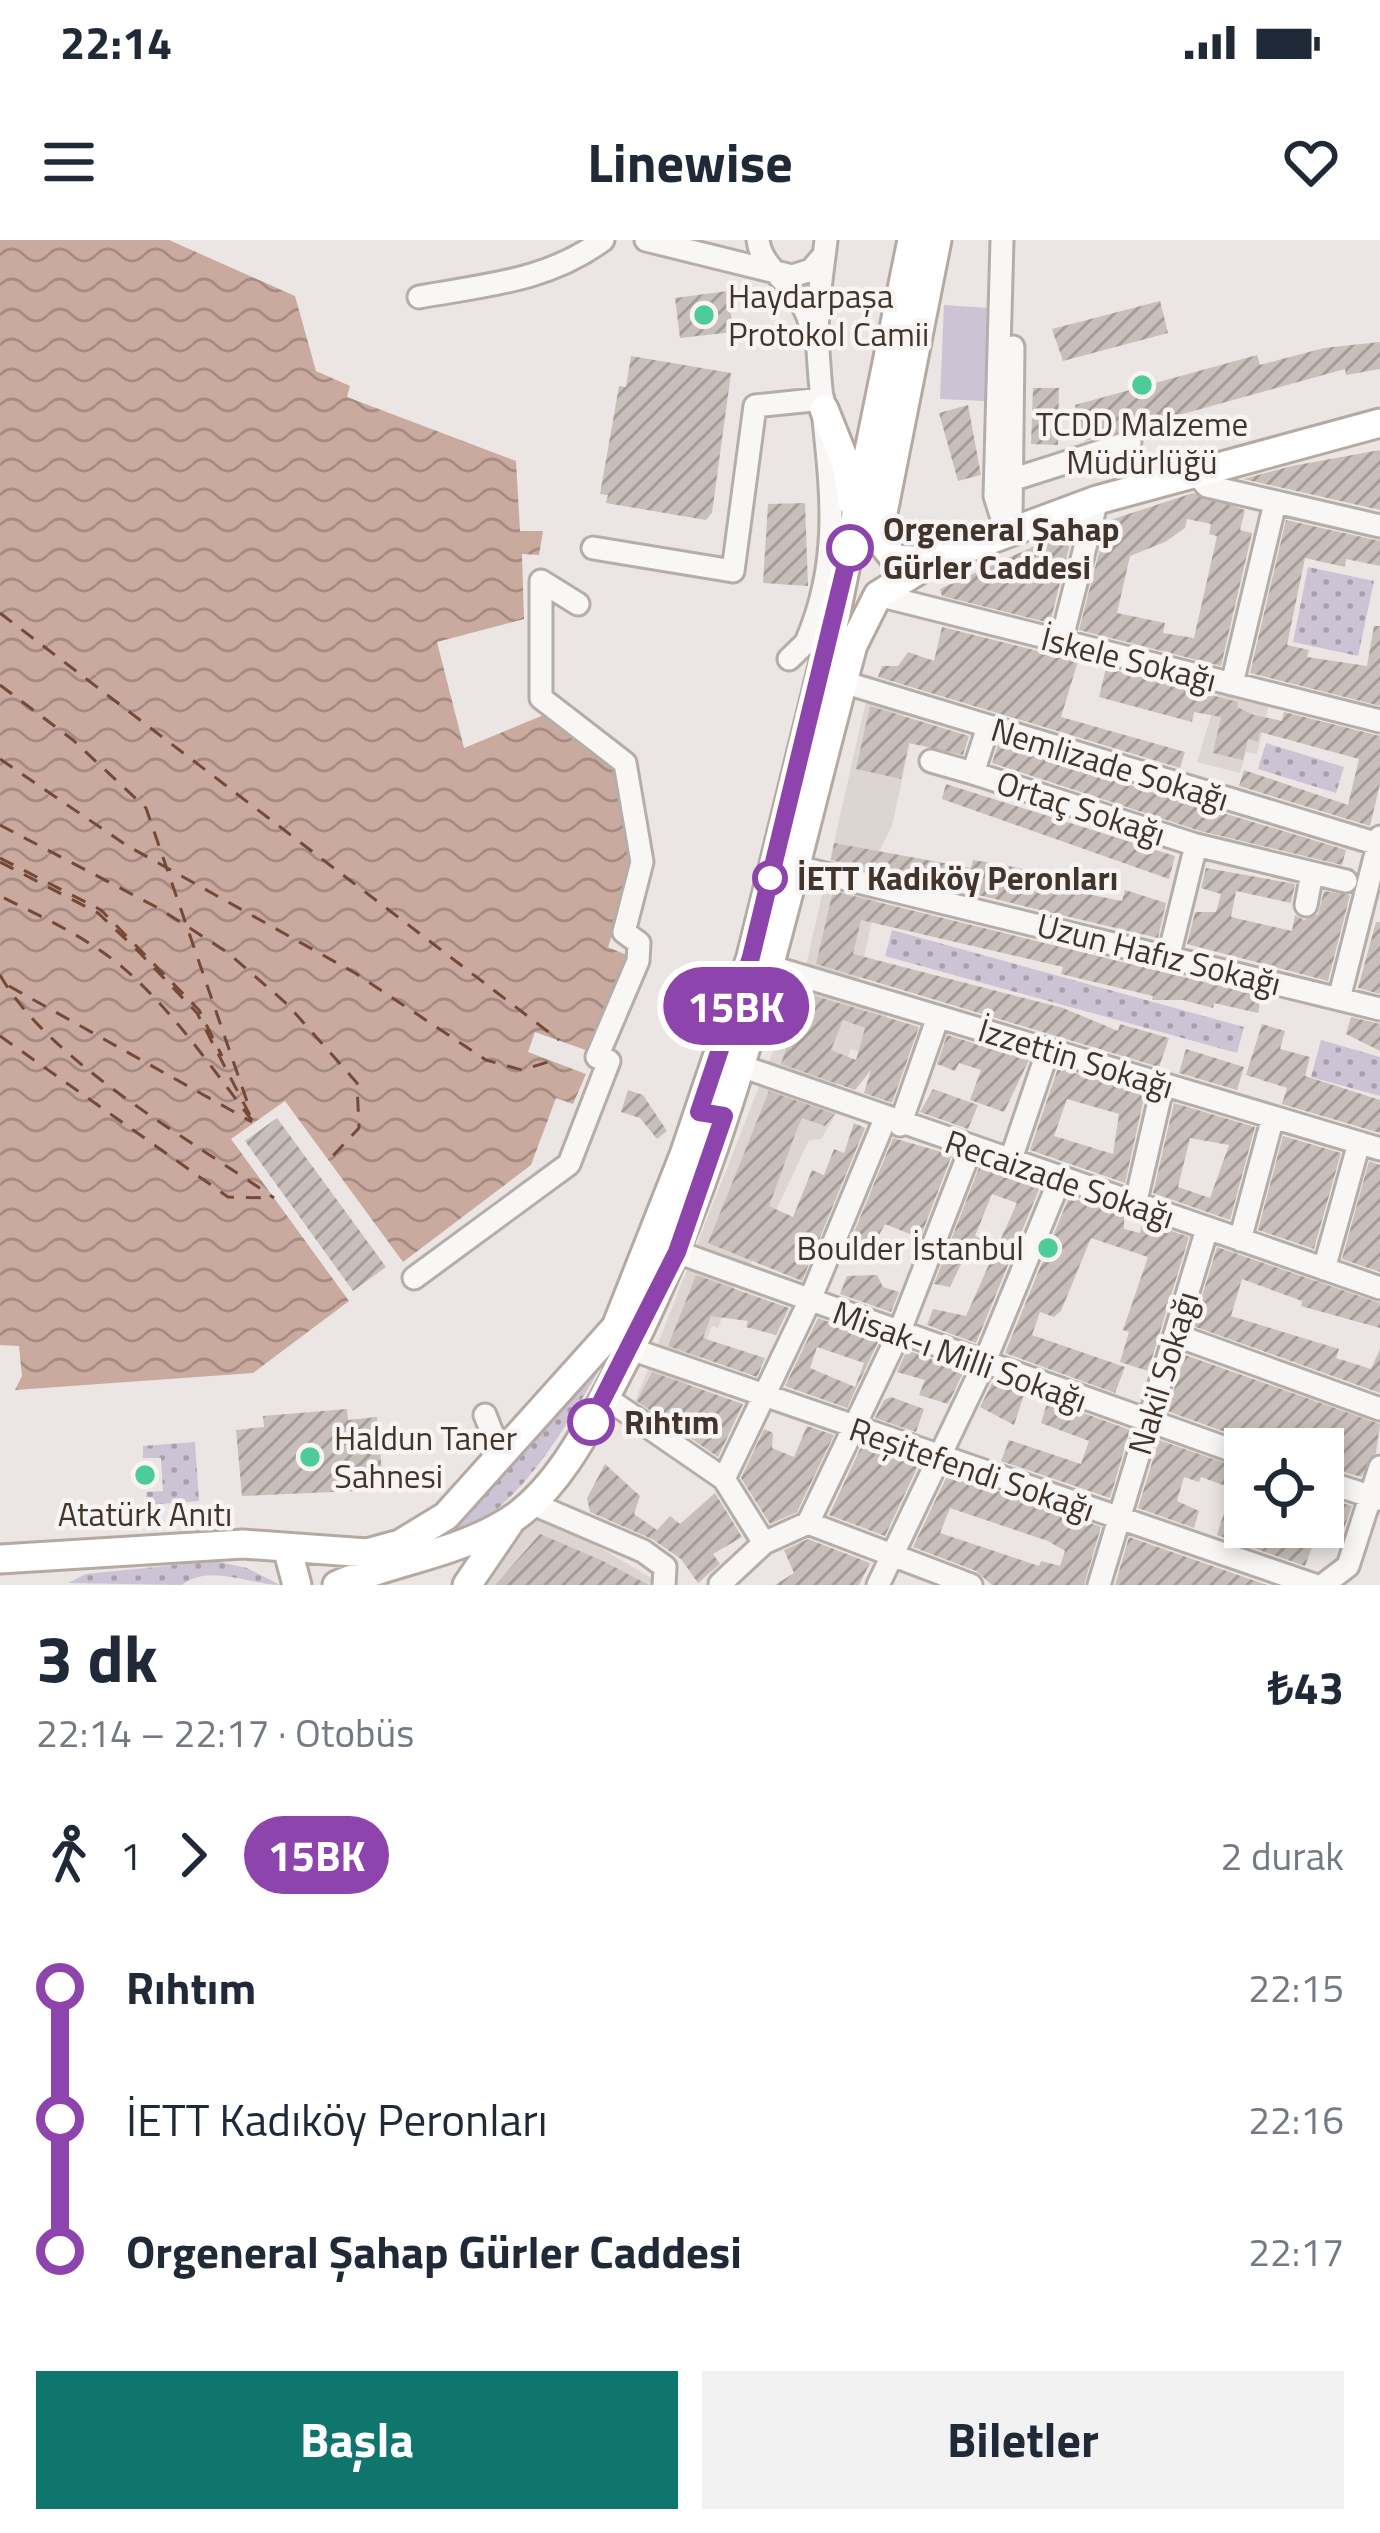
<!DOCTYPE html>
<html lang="tr">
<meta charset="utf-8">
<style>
:root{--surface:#fff;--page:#f2f2f3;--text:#1f2937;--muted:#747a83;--accent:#0f766e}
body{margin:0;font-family:"Titillium Web",sans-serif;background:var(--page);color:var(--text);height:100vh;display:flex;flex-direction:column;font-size:45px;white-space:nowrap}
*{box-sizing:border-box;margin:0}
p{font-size:39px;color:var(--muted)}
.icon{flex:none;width:66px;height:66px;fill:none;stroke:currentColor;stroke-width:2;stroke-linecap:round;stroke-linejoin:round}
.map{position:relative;height:1345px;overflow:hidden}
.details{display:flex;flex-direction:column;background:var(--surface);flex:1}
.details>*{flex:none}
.badge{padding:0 24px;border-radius:39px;font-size:42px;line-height:78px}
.fabs{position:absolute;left:1224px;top:1188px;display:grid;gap:24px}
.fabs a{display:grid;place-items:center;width:120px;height:120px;border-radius:0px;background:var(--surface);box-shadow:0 6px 18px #0003;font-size:60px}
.map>.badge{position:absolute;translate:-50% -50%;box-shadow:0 0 0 6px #fff}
.legs{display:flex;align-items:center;gap:18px;height:132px;padding:0 36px;font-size:39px}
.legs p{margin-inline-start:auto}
.summary{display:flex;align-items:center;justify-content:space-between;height:204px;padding:0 36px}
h1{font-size:66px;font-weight:700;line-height:90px}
.button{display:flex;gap:24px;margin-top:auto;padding:24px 36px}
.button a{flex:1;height:138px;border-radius:0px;background:var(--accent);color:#fff;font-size:48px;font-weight:700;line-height:138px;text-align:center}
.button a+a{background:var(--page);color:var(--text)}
ul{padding:0 36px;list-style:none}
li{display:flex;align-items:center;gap:42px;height:132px;font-size:45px}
li i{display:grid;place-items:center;width:18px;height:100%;margin:0 15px;background:currentColor}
li i::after{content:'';width:30px;height:30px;margin:-15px;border:9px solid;border-radius:50%;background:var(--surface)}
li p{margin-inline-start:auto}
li:first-child i{background:linear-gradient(#0000 50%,currentColor 0)}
li:last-child i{background:linear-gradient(currentColor 50%,#0000 0)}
.status{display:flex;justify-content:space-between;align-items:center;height:84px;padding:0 60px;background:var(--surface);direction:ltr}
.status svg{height:33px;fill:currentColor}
header{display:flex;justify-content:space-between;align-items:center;height:156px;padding:0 36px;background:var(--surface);font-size:54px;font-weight:700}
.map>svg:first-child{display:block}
.built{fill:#ddd5d1}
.grass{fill:url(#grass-dots)}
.green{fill:#ccc4d4}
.water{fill:url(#water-waves)}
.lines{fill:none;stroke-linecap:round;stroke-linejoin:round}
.ferry{stroke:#764936;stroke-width:3;stroke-dasharray:15 12;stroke-linecap:butt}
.building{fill:url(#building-hatch);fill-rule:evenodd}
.minor-casing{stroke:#b5ada8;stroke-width:27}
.major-casing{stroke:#b6a9a2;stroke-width:33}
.minor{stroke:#f9f7f6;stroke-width:21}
.major{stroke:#fff;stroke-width:27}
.line-1-casing{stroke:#fff;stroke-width:27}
.line-1{stroke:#8e44ad;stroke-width:18}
.poi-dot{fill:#4ccc98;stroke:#f8f4f3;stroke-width:4.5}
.stop-1-dot{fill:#fff;stroke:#8e44ad;stroke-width:6}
.labels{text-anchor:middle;stroke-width:9;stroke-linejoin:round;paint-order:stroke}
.poi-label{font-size:33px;fill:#43342b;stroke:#f8f4f3;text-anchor:start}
.stop-label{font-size:33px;font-weight:bold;fill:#43342b;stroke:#f8f4f3;text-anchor:start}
.street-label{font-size:33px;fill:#43342b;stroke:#f8f4f3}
</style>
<div class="status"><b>22:14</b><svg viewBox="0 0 49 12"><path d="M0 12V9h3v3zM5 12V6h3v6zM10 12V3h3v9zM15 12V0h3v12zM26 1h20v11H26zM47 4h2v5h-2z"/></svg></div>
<header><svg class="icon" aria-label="menu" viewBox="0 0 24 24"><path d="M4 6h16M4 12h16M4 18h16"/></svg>Linewise<svg class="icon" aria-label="heart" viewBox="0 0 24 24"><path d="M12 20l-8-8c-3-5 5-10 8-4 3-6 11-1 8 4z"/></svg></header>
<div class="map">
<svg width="1380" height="1345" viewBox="0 0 1380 1345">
<defs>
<pattern id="grass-dots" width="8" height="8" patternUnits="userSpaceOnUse" patternTransform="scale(3)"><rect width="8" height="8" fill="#ccc4d4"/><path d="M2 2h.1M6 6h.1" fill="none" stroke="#a7a0ac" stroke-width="1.8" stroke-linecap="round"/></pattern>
<pattern id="water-waves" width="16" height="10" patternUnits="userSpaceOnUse" patternTransform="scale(3)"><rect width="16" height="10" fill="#caaa9f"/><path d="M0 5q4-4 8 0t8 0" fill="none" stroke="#a68b82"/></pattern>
<pattern id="building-hatch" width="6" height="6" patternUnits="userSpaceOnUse" patternTransform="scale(3)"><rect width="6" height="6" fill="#c8bfba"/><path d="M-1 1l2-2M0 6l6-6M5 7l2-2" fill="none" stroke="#a49c97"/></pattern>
</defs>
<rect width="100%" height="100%" fill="#ebe6e3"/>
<path class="built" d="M 1218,453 L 1269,464 L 1257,514 L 1246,512 L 1240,533 L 1197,522 Z
M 867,457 L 906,468 L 895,498 L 910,503 L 892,586 L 879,612 L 878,654 L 858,745 L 893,757 L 874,816 L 851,809 L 833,853 L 844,861 L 821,899 L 809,900 L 745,1036 L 739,1034 L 718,1088 L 712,1086 L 691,1137 L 655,1200 L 627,1182 L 805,730 Z
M 534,1269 L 660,1343 L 659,1345 L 472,1345 Z"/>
<path class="grass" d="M 1308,327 L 1374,341 L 1358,416 L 1293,402 Z
M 1266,503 L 1344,527 L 1336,553 L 1258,529 Z
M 892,690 L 1244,787 L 1237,813 L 885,716 Z
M 1321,800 L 1380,817 L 1380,856 L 1311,837 Z
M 609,1114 C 572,1174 533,1252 470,1288 C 446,1302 417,1310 392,1321 Z
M 195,1202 L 199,1261 L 147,1265 L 146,1252 L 163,1251 L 161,1218 L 143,1218 L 143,1206 Z
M 215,1321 L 247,1328 L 280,1345 C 250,1345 209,1323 182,1345 L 68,1343 L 86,1334 Z"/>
<path class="green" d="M 944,65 L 990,68 L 985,161 L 940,159 Z"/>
<path class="water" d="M 0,0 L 169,0 L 295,56 L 316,131 L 350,146 L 347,157 L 516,221 L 520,291 L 543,291 L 539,315 L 522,314 L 524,379 L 437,402 L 464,508 L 546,474 L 620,529 L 636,625 L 608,707 L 629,716 L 594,813 L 535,792 L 528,812 L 586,834 L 573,864 L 556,858 L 531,925 L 403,1022 L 285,861 L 231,899 L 349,1061 L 253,1133 L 15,1150 L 22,1136 L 19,1106 L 0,1105 Z"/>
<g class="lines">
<path class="ferry" d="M 0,373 L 559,800
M 0,445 L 73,500 L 146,568 L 250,870
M 0,519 L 126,605 L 355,733 L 486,820 L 522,830 L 551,821
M 0,585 L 160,669 L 227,712 L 287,764 L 357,843 L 359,888 L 329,920
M 0,618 L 101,670 L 199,770 L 222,816
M 0,622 L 98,673 L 137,710 L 197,773 L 254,883 C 214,831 177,776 128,732 C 91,699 44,678 0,656
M 0,735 C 49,822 190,899 274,958
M 9,746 L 252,882
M 0,796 L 228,957 L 271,958"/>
</g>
<path class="building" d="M 728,51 L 733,92 L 680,98 L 675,58 Z
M 1160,61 L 1168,93 L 1063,121 L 1052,89 Z
M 1380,102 L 1380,129 L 1346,135 L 1345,129 L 1085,201 L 1075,165 L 1257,115 L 1260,125 L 1324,108 Z
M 631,116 L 731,133 L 712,273 L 706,280 L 606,263 L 608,255 L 600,254 L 619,146 L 626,147 Z
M 1033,148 L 1059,148 L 1058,205 L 1031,204 Z
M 968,165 L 981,235 L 958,241 L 939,173 Z
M 1380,210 L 1380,270 L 1243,239 L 1292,226 Z
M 1193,253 L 1245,270 L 1240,290 L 1252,293 L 1221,426 L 1079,390 L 1107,281 ZM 1187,279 L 1211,284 L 1209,294 L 1217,296 L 1194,398 L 1163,393 L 1165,383 L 1117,373 L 1130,316 L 1165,302 L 1185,288 Z
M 805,263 L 808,346 L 763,343 L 768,264 Z
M 1286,280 L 1380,301 L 1380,326 L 1346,319 L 1345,327 L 1305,318 L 1287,405 L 1309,410 L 1307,417 L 1367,426 L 1374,386 L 1380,386 L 1380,466 L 1250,433 Z
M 1074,288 L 1050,383 L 942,356 L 940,349 Z
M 942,387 L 1078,421 L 1061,477 L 1185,512 L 1180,528 L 878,437 L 882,426 L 898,426 L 908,412 L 934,421 Z
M 1106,428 L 1238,462 L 1237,467 L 1254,475 L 1282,481 L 1284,472 L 1380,496 L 1380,544 L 1370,586 L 1239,546 L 1244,530 L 1348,565 L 1359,519 L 1260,492 L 1258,502 L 1248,499 L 1243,520 L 1213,513 L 1221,477 L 1194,472 L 1192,482 L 1099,457 Z
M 870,466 L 969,496 L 963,515 L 909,503 L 901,539 L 856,529 Z
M 998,505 L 1346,610 L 1342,625 L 1200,591 L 992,523 Z
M 946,544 L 1175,616 L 1169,639 L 942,559 Z
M 834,603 L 971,628 L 973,620 L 1005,625 L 1052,636 L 1050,645 L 1077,652 L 1122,661 L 1125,650 L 1166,663 L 1158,698 L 831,620 Z
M 1206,628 L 1295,644 L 1291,663 L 1236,651 L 1231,677 L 1292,691 L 1295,675 L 1304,680 L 1318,674 L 1324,651 L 1350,655 L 1328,741 L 1187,704 L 1195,672 L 1216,672 L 1221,654 L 1201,648 Z
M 833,651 L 1261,756 L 1258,773 L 1214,763 L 1213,768 L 1183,760 L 1152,760 L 1153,756 L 1061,734 L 1063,727 L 861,680 L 853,714 L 1063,768 L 1118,791 L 1120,784 L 1169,798 L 1159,827 L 816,724 Z
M 1376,682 L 1380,682 L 1380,754 L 1358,748 Z
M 805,753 L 919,787 L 892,863 L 864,853 L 871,830 L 855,850 L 781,824 ZM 843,780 L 865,788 L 856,820 L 831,810 Z
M 1351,777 L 1380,784 L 1380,811 L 1346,794 Z
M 1262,784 L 1285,791 L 1280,809 L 1310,817 L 1305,836 L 1380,860 L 1380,893 L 1282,864 L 1287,848 L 1246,835 Z
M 947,795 L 1029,820 L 1004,872 L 970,860 L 981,830 L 959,823 L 955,831 L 937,824 Z
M 1186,809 L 1244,827 L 1237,850 L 1179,833 Z
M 1058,828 L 1145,854 L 1125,943 L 1030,910 ZM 1067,859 L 1119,874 L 1113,914 L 1054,896 Z
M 933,849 L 978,865 L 968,889 L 920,872 Z
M 628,850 L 643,855 L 667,891 L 657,899 L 640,878 L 621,872 Z
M 769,851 L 835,874 L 825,886 L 802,878 L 796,892 L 769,966 L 793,977 L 812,930 L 824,935 L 834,909 L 844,913 L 854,883 L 865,888 L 802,1041 L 708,1003 Z
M 1174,863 L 1255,887 L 1230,980 L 1153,953 ZM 1190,898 L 1229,905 L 1210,958 L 1178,947 Z
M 277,878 L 386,1027 L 353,1051 L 245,901 Z
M 1283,896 L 1341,913 L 1314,1009 L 1258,990 Z
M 893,898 L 952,915 L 920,998 L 885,984 L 870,1011 L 875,1013 L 870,1024 L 845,1014 Z
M 1369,921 L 1380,925 L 1380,1032 L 1342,1019 Z
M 980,925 L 1040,947 L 976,1103 L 927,1085 L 933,1069 L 966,1076 L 990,1022 L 967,1012 L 950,1047 L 934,1044 ZM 992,954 L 1017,963 L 998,1005 L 975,996 Z
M 1069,957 L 1124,975 L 1124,989 L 1140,993 L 1143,981 L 1189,997 L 1148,1131 L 1120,1122 L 1129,1092 L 1123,1090 L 1148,1017 L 1091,998 L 1061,1071 L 1054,1077 L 1040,1072 L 1032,1095 L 1125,1127 L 1115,1153 L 1005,1113 Z
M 1217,1007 L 1380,1063 L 1380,1088 L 1301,1066 L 1302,1061 L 1242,1039 L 1231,1076 L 1339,1109 L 1336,1118 L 1371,1129 L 1380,1109 L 1380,1153 L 1193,1086 Z
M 696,1035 L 789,1068 L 776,1095 L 746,1087 L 748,1081 L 711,1076 L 703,1098 L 765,1118 L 757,1137 L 668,1106 Z
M 877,1035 L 883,1047 L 899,1052 L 891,1072 L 840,1054 L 847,1036 Z
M 818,1078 L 879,1100 L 847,1168 L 785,1146 ZM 817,1107 L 864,1123 L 855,1147 L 810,1128 Z
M 907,1110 L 964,1131 L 948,1164 L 919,1155 L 925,1140 L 897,1132 Z
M 1185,1115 L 1380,1184 L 1376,1213 L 1361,1237 L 1323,1226 L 1323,1209 L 1258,1209 L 1250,1201 L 1167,1171 Z
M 652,1132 L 743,1164 L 718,1217 L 637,1161 Z
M 993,1141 L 1025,1152 L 1014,1185 L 980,1167 Z
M 891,1157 L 924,1169 L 916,1192 L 875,1178 L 884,1160 Z
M 1048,1160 L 1130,1190 L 1110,1258 L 1001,1221 L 1009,1200 L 1081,1224 L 1089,1201 L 1041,1183 Z
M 347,1169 L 348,1180 L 377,1177 L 383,1244 L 354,1247 L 354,1251 L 242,1256 L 236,1190 L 264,1187 L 263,1176 Z
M 807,1186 L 834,1195 L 797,1272 L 770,1284 L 741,1238 L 764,1189 L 773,1193 L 772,1208 L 794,1217 Z
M 1159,1200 L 1245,1230 L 1245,1253 L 1201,1237 L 1199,1242 L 1184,1237 L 1177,1261 L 1199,1271 L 1194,1288 L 1138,1268 Z
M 862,1205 L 919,1224 L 885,1296 L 829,1275 Z
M 605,1224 L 640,1256 L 634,1274 L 657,1290 L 670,1276 L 680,1284 L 715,1253 L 742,1297 L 713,1314 L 720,1324 L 698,1343 L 681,1319 L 652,1299 L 590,1272 L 587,1258 Z
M 948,1234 L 1101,1287 L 1084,1345 L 992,1345 L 976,1331 L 913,1307 ZM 950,1268 L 1048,1301 L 1065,1311 L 1060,1326 L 1041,1321 L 1039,1326 L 940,1293 Z
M 1323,1257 L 1352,1266 L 1341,1297 L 1323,1291 Z
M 1224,1273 L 1245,1287 L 1265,1287 L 1314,1302 L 1305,1326 L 1217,1295 Z
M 540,1294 L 603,1321 L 649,1345 L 495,1345 Z
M 1129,1297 L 1267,1345 L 1115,1345 Z
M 808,1299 L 870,1323 L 859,1345 L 775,1345 L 794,1333 L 784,1310 Z"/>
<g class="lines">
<defs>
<path id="minor" d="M 646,0 L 792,36 L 811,30 L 823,16
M 758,0 C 762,33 798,42 810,83
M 1002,0 L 995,256 L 1006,291
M 419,57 C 485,45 548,41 603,0
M 1194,231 L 1207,246 L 1380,286
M 999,244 L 1130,202
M 1006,291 L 1011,278 L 1013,107
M 593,308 L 733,331 L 755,166 L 823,159
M 878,355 L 1380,481
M 807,400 C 850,299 823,213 818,109 C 815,71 822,37 826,0
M 1061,402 L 1097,260
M 789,419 L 816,393
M 843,442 L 1378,604
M 1232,444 L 1275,263
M 988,487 L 973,533 L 1196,605 L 1169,715
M 931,521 L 973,533
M 1196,605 L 1346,641
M 797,627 L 1380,769
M 1306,665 L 1312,633
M 772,727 L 1380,909
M 1339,759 L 1380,597
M 741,826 L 1380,1048
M 900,885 L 938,777
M 1010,922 L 1048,810
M 1135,965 L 1163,844
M 1240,1000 L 1273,877
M 677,1012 L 1245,1215
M 1324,1029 L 1359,903
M 414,1038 L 569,924 L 609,821 L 597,817 L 638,721 L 639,703 L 624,692 L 642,622 L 625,523 L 541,458 L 541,341 L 578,364
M 1175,1095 L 1380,1169
M 631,1109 L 1314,1345
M 605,1157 L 724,1239 L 764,1303 L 808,1283 L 971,1345
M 485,1175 L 496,1203 L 492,1226
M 724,1239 L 809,1062 L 885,879
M 1323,1241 L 1379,1259
M 531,1263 L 643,1311 L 665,1327 L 664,1345
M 808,1283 L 899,1093 L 971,908
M 720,1344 L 764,1303
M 878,1345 L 983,1126 L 1060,939
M 1099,1345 L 1207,989
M 1323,1345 L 1348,1326 L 1380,1227"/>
<path id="major" d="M 824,169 L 846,224 L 852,262
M 930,321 L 895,319 L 878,298 L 937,0
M 289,1315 L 297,1345
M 0,1319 L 243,1304 L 367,1313 L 400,1304 L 446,1276 L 616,1087 L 684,915 L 751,717 L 835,378 L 912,0
M 337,1345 C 394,1320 463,1313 515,1277 C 558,1246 586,1192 611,1146 C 736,915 784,657 853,405 L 878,355 L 935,320 L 1097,260 L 1380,183
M 467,1345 L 510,1282"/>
</defs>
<use href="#minor" class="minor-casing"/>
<use href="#major" class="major-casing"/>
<use href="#minor" class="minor"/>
<use href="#major" class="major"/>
</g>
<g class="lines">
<defs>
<path id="line-1" d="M 591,1182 L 677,1012 L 724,876 L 699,872 L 751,717 L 850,308"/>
</defs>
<use href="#line-1" class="line-1-casing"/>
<use href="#line-1" class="line-1"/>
</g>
<g class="poi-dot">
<circle cx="704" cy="75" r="12"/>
<circle cx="1142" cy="145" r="12"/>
<circle cx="1048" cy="1008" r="12"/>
<circle cx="310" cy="1217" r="12"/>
<circle cx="145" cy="1235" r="12"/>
</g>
<g class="stop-1-dot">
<circle cx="850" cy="308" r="21"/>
<circle cx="770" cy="638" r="15"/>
<circle cx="591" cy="1182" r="21"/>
</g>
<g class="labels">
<g class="poi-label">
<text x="728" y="68">Haydarpaşa<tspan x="728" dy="38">Protokol Camii</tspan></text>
<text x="1142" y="196" text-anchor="middle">TCDD Malzeme<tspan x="1142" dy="38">Müdürlüğü</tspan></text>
<text x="1024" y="1020" text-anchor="end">Boulder İstanbul</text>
<text x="334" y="1210">Haldun Taner<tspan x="334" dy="38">Sahnesi</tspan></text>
<text x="145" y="1286" text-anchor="middle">Atatürk Anıtı</text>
</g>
<g class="stop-label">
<text x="883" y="301">Orgeneral Şahap<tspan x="883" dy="38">Gürler Caddesi</tspan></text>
<text x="797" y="650">İETT Kadıköy Peronları</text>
<text x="624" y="1194">Rıhtım</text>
</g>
<g class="street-label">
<text transform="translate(1129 419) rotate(14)" y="12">İskele Sokağı</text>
<text transform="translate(1110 524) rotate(17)" y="12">Nemlizade Sokağı</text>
<text transform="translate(1081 568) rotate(18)" y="12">Ortaç Sokağı</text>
<text transform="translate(1159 714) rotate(14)" y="12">Uzun Hafız Sokağı</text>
<text transform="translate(1076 818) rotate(17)" y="12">İzzettin Sokağı</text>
<text transform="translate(1060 939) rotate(19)" y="12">Recaizade Sokağı</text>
<text transform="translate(960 1116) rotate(20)" y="12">Misak-ı Milli Sokağı</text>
<text transform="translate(1163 1133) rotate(-73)" y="12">Nakil Sokağı</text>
<text transform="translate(972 1229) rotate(19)" y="12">Reşitefendi Sokağı</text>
</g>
</g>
</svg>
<div class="fabs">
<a><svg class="icon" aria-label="locate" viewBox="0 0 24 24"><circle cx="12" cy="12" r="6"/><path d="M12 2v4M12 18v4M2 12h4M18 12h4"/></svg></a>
</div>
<b class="badge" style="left:736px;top:766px;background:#8e44ad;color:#fff">15BK</b>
</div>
<section class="details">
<div class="summary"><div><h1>3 dk</h1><p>22:14 – 22:17 · Otobüs</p></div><b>₺43</b></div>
<div class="legs"><svg class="icon" aria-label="walk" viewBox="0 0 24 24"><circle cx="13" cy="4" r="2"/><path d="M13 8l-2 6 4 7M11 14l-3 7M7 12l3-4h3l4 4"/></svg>1<svg class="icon" aria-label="forward" viewBox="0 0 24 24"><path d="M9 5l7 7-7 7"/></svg><b class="badge" style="background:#8e44ad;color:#fff">15BK</b><p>2 durak</p></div>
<ul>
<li><i style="color:#8e44ad"></i><b>Rıhtım</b><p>22:15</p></li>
<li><i style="color:#8e44ad"></i><span>İETT Kadıköy Peronları</span><p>22:16</p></li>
<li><i style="color:#8e44ad"></i><b>Orgeneral Şahap Gürler Caddesi</b><p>22:17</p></li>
</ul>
<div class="button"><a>Başla</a><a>Biletler</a></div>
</section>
